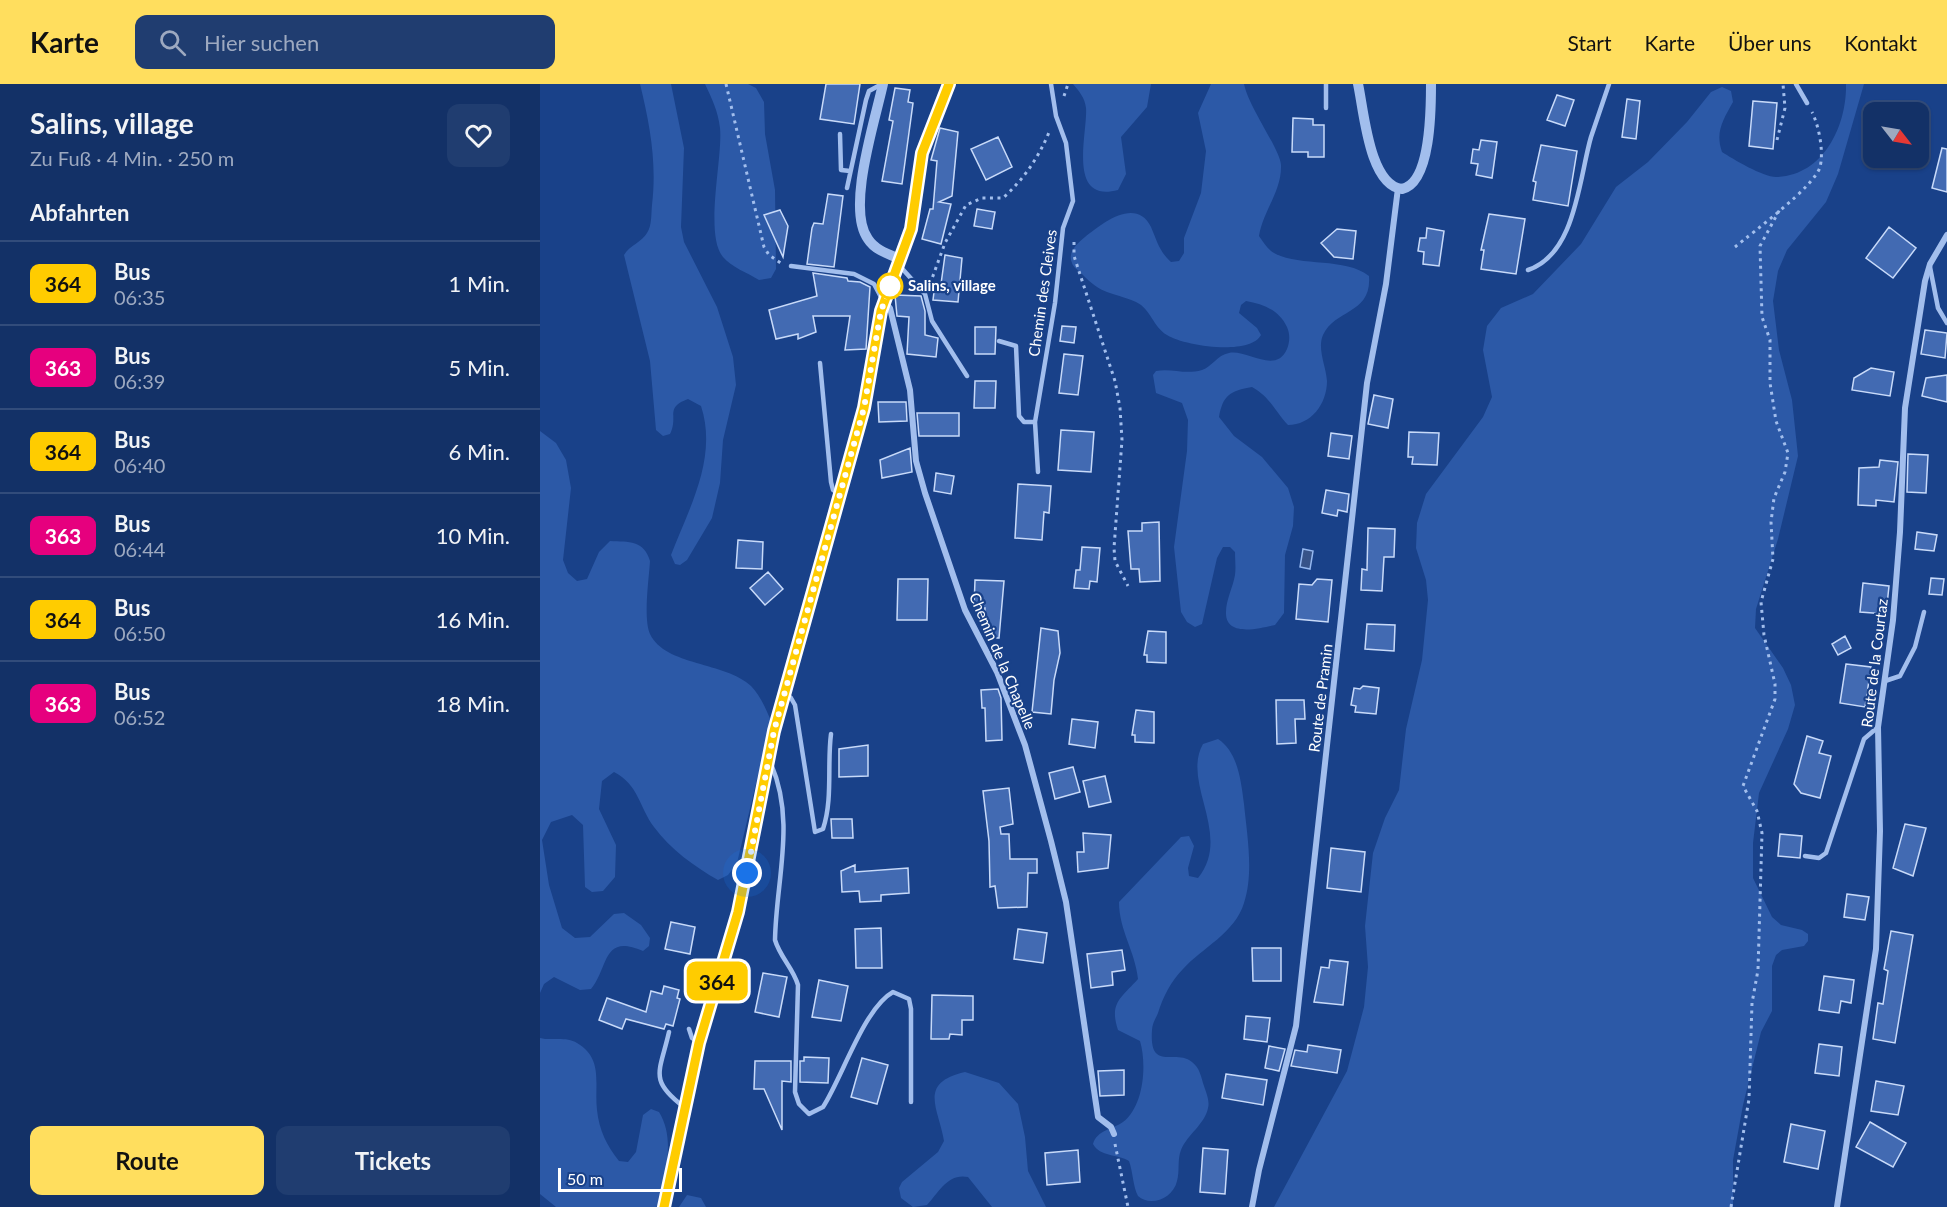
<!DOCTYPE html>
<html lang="de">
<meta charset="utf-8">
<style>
:root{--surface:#133167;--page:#203d70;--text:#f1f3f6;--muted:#9da9c0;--line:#324c7b;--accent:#ffde5e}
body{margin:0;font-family:Lato,sans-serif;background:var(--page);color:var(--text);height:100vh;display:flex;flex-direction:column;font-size:22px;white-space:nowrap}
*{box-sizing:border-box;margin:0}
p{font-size:20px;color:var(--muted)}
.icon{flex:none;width:33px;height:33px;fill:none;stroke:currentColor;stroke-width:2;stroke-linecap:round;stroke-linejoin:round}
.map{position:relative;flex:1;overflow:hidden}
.sheet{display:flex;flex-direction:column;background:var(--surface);width:540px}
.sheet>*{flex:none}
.badge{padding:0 12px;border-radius:9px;font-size:21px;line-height:39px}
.needle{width:39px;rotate:121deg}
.controls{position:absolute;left:1323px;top:18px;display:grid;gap:12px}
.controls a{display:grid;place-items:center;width:66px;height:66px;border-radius:12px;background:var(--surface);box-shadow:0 2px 4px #0004,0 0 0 2px var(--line);font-size:30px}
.scale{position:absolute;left:18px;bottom:15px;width:124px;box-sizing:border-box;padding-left:6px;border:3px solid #fff;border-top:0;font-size:16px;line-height:21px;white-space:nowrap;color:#fff;-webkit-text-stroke:4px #194189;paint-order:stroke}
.you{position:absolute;width:30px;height:30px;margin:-15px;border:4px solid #fff;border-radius:50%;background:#1a73e8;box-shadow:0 0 0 9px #1a73e833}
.map>.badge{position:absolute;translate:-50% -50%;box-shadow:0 0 0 3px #fff}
h2{padding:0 30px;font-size:22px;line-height:54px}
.round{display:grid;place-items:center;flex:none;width:63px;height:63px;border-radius:12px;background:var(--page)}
.headline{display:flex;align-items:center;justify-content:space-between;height:102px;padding:0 30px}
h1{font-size:28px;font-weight:700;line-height:45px}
.cta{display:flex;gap:12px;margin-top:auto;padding:12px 30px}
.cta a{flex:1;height:69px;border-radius:12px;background:var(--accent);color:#111;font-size:24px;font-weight:700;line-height:69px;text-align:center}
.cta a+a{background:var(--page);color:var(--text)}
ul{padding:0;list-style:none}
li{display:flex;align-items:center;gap:18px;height:84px;padding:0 30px;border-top:2px solid var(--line)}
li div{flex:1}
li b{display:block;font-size:22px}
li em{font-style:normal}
li .badge{min-width:66px;font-weight:700;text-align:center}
header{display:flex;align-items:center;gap:36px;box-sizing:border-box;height:84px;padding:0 30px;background:var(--accent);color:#111}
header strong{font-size:28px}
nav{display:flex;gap:33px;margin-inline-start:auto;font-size:21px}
.search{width:420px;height:54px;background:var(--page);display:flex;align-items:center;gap:15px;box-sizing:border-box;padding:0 21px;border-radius:12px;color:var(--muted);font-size:22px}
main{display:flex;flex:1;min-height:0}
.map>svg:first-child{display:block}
.green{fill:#2c59a7}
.water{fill:#375389;stroke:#95b7ef;stroke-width:1.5}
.building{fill:#426ab2;stroke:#c8daf9;stroke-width:1.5}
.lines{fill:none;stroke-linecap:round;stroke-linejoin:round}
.path{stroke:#a2beed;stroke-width:3;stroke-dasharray:3 4.5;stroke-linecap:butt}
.service{stroke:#a2beed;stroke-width:4.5}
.minor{stroke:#a2beed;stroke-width:6}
.tertiary{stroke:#a2beed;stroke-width:10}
.line-casing{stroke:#fff;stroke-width:14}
.line{stroke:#fc0;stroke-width:9}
.walk{stroke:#fff;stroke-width:6;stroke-dasharray:0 10.8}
.stop-dot{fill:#fff;stroke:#fc0;stroke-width:3}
.labels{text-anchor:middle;stroke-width:4.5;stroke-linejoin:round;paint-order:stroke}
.stop-label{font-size:15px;font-weight:bold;fill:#fff;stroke:#194189;text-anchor:start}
.street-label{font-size:15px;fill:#fff;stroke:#194189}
</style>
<header>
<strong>Karte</strong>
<div class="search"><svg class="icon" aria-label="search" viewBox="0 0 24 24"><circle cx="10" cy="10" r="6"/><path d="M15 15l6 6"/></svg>Hier suchen</div>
<nav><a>Start</a><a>Karte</a><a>Über uns</a><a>Kontakt</a></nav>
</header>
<main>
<section class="sheet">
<div class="headline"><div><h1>Salins, village</h1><p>Zu Fuß · 4 Min. · 250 m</p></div><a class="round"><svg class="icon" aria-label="heart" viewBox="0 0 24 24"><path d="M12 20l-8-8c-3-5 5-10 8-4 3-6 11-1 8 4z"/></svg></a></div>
<h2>Abfahrten</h2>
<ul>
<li><span class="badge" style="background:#fc0;color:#111">364</span><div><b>Bus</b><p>06:35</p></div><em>1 Min.</em></li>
<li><span class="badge" style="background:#e6007e;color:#fff">363</span><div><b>Bus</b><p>06:39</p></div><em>5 Min.</em></li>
<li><span class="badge" style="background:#fc0;color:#111">364</span><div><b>Bus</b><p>06:40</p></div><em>6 Min.</em></li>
<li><span class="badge" style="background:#e6007e;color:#fff">363</span><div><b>Bus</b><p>06:44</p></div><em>10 Min.</em></li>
<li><span class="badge" style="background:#fc0;color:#111">364</span><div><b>Bus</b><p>06:50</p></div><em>16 Min.</em></li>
<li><span class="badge" style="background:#e6007e;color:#fff">363</span><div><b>Bus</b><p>06:52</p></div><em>18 Min.</em></li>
</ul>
<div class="cta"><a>Route</a><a>Tickets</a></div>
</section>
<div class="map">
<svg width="1407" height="1123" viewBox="0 0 1407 1123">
<rect width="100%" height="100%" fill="#194189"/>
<path class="green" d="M 100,0 L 131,0 L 144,64 L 141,143 L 144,158 L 177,223 L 193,273 L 196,301 L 183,356 L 180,399 L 172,434 L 147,476 L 140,481 L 135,480 L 131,471 C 149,424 178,374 161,322 L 148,315 C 124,324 139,332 130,350 L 123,352 L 116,346 L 110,277 L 84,171 C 90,161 102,158 107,149 C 112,141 111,131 112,121 C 117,79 110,41 100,0 Z
M 165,0 L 208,0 L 216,4 L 224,18 L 225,50 L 235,106 L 236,185 L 231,194 L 219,196 C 208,189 191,183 183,173 C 164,150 183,74 180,44 C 178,27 172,15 165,0 Z
M 533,0 L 611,0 L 607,23 L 581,53 L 586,90 L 578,106 C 526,120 548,48 546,24 C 545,14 539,7 533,0 Z
M 671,0 L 704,0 C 709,24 740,65 741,81 C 742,107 723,127 719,152 C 722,156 726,163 731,167 C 754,184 804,172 829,192 C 832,230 795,225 783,251 C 777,265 786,282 787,297 C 787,320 771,341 748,341 C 734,326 730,313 712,303 C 690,307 683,311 679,333 L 694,352 L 722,373 L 748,404 L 754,423 L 753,442 L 745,471 L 744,529 L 735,541 C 720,544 685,554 686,528 C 686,516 693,503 695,491 C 696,484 695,475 695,468 L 690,463 L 683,463 L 677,474 L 662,540 L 655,543 L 647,538 L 641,528 L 634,463 L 647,367 L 648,336 L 642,319 L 616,309 L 613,291 L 616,287 C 632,284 645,291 662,286 C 672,283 677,271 689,269 C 706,265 736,291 747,265 C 750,257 750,250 747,243 C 739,226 723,220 706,217 L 701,221 L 699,229 L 717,244 L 721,251 C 710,272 644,262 627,251 C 613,243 611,225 596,218 C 570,207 563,212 541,189 C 538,186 533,183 532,179 C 527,168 538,159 545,153 C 561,140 596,112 611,143 C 617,157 619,167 631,178 L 639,177 L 644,169 L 644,154 L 661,109 L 666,67 L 658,29 Z
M 1306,0 L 1324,0 L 1298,90 L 1286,118 L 1247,166 L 1238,187 L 1233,217 L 1239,266 L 1252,316 L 1258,372 L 1238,455 L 1216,525 L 1215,544 L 1243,584 L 1251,601 L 1255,621 L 1248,645 L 1219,709 L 1213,759 L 1213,794 L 1232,833 L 1241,841 L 1262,846 L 1268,850 L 1268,857 L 1264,862 L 1242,866 L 1236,871 L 1232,882 L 1232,927 L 1221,948 L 1203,1021 L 1193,1076 L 1193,1123 L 734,1123 L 807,987 L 824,923 L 828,883 L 825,842 L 833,769 L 845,734 L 859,706 L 866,645 L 882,576 L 888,516 L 886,496 L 876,464 L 877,439 L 886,410 L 943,333 L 952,313 L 943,266 L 947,242 L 961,224 L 993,210 L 1041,160 L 1076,103 L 1108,78 L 1147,38 L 1171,8 L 1182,3 L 1191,7 L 1193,18 C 1183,36 1175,48 1182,68 C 1193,75 1223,93 1236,93 C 1284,92 1307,41 1306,0 Z
M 0,347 L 16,359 L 26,376 L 31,404 L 23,476 L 28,489 L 37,497 L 47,495 L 59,468 L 70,457 C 89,458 104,456 110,477 C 109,495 103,534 110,550 C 125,582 186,578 211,602 C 220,611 226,625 231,637 L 197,779 L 188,791 L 178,796 C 155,783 130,765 114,743 C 99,723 99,701 74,688 L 62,697 L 59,725 L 76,761 L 75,793 L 63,807 L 52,808 L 45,803 L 43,741 L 32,731 L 11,738 L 2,756 L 9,801 L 22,844 L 35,854 L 50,853 L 74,830 L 84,829 L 101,841 L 110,854 L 109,862 L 103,867 C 62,849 69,883 51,905 L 40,906 L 14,893 L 4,900 L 0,909 Z
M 678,655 C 698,668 701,697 704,720 C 707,751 714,789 704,819 C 695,849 662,864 643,885 C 631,897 623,913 618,929 C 616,934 612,940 612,946 C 609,989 635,964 652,978 C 660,984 661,993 664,1002 C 666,1008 670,1017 668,1024 C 665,1040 647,1051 641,1066 C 637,1076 640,1087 637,1097 C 633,1115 610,1123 598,1112 C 593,1103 593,1088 589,1077 C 578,1070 560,1073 553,1060 C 557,1046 573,1045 583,1038 C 604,1022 607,980 600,957 L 578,946 C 569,919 581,914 598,895 C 595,867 579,846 579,818 L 641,753 L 649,752 L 654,762 L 648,784 L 649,792 L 658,794 C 693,751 641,699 663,660 Z
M 0,954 C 11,957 26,952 37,959 C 64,975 54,1000 57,1026 C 59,1046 67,1062 79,1077 L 88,1078 L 96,1068 L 103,1031 L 111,1025 L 119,1028 C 136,1055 125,1094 117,1123 L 16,1123 L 0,1110 Z
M 425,988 L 459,999 L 478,1020 L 485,1053 L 488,1087 L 506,1123 L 452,1123 L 428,1093 C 408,1089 399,1108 387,1121 L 373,1123 L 361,1114 L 359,1104 L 362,1098 L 398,1068 L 404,1057 C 399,1025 377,999 425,988 Z
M 147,1111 L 161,1114 L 166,1123 L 139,1123 Z"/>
<path class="water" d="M 763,465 L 773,467 L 770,485 L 760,483 Z"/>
<path class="building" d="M 286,0 L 320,0 L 314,40 L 280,35 Z
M 355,4 L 370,6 L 368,18 L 373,19 L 362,100 L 342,97 L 353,37 L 349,36 Z
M 1017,11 L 1034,16 L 1025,42 L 1007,36 Z
M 1087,15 L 1100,17 L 1096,55 L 1082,53 Z
M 1213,17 L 1237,19 L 1233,65 L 1209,62 Z
M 753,34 L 773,35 L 773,41 L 784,41 L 784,73 L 768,73 L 768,68 L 752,68 Z
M 400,44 L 418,48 L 412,112 L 399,118 L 411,120 L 401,160 L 382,155 L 390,125 L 393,125 L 397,77 L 391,76 Z
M 458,53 L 472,83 L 446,96 L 431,65 Z
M 941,56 L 957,58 L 952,94 L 936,91 L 938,80 L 931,79 L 933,65 L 939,66 Z
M 1001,61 L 1037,67 L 1028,122 L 993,116 L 996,98 L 993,97 Z
M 1402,64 L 1407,65 L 1407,108 L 1392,104 Z
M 288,110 L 303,112 L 294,183 L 267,180 L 272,144 L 274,139 L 283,140 Z
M 437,125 L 455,128 L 452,145 L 434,142 Z
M 240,126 L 248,142 L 243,173 L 224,131 Z
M 949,130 L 985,135 L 976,190 L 941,185 L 944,166 L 941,166 Z
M 1349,143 L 1376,164 L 1353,194 L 1326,174 Z
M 887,144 L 904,147 L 899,182 L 883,180 L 884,168 L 878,167 L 880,154 L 886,154 Z
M 797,145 L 816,147 L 813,175 L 794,173 L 781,159 Z
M 405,171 L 422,174 L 418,218 L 393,216 L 395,200 L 401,200 Z
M 273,189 L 307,194 L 308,197 L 320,198 L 330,203 L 326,265 L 305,266 L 310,232 L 273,232 L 276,248 L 258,255 L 258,250 L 236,255 L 229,226 L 277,212 Z
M 355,211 L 381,212 L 385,227 L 385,251 L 398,254 L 396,273 L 367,270 L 369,233 L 357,232 Z
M 522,242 L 536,243 L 534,259 L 520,257 Z
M 435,243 L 456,243 L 455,270 L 435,270 Z
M 1385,246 L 1407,249 L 1405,274 L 1381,270 Z
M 524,270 L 543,272 L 538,311 L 519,309 Z
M 1331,284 L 1354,288 L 1350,312 L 1312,306 L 1314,294 Z
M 1407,291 L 1407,318 L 1382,312 L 1386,294 Z
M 435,297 L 456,297 L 455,324 L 434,324 Z
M 834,311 L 853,315 L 848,344 L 828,340 Z
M 338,318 L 366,318 L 367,337 L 339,338 Z
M 377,329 L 419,329 L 419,352 L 379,352 Z
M 521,346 L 554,348 L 551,388 L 518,386 Z
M 869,348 L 899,349 L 897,381 L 872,380 L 873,373 L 868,373 Z
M 791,349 L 812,352 L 809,375 L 788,372 Z
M 370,364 L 372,388 L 342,394 L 340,376 Z
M 1368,370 L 1388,371 L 1386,409 L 1367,408 Z
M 1340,376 L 1358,378 L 1354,418 L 1336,416 L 1336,422 L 1318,421 L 1319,384 L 1339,383 Z
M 396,389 L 414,392 L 411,410 L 394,407 Z
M 478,400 L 511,402 L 509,429 L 504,428 L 502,456 L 475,454 Z
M 786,406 L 809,410 L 807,428 L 798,426 L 797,432 L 782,429 Z
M 619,438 L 620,497 L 600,498 L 599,485 L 591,485 L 588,447 L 602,447 L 602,439 Z
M 828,444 L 855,445 L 854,473 L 844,473 L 842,507 L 821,506 L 822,485 L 827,486 Z
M 1377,448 L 1397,451 L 1394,467 L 1375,465 Z
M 198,456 L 223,458 L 222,485 L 196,484 Z
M 542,463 L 560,464 L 557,498 L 550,497 L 549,505 L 534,504 L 536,486 L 540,486 Z
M 228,488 L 243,505 L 225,521 L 210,504 Z
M 1391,494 L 1404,495 L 1402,511 L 1389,510 Z
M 358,495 L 388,495 L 387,536 L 357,536 Z
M 777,495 L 792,496 L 788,538 L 756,535 L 759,500 L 772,501 Z
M 435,496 L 464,497 L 459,554 L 447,554 L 444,545 L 445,524 L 434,523 Z
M 1323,499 L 1349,502 L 1346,530 L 1320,528 Z
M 827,540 L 855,541 L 854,567 L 825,565 Z
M 501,544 L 518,547 L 520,569 L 514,596 L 511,630 L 492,628 Z
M 608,547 L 626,548 L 626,579 L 607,578 L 607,571 L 604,571 Z
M 1305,552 L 1311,564 L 1298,571 L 1292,560 Z
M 1306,580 L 1331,583 L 1325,623 L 1300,619 Z
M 823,602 L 839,604 L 836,630 L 815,628 L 816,622 L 811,621 L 814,604 L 820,605 Z
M 458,605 L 461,614 L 462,656 L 446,657 L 445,624 L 442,624 L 441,606 Z
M 736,616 L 764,616 L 765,635 L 755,635 L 756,659 L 737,660 Z
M 596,626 L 614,628 L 614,659 L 595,658 L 595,651 L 592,651 Z
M 532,635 L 558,638 L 555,664 L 529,660 Z
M 1267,652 L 1283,657 L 1279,669 L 1291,672 L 1280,714 L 1261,709 L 1254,700 Z
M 328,661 L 328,692 L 299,693 L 299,665 Z
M 533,683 L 540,708 L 515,715 L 509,689 Z
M 565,692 L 571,718 L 549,723 L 543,697 Z
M 469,704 L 473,740 L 460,743 L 461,750 L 469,750 L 470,775 L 497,775 L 497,789 L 488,789 L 487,823 L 458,824 L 455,802 L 450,803 L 449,757 L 443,707 Z
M 291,735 L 312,735 L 313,754 L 292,754 Z
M 1365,740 L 1386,744 L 1373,792 L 1353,784 Z
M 543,749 L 571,751 L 568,784 L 538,788 L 537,768 L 544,768 Z
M 1240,750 L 1262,752 L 1260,774 L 1238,772 Z
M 791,764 L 825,768 L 821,808 L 787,804 Z
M 315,781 L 315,788 L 368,784 L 369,809 L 341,811 L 341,817 L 320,818 L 319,807 L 302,808 L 301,787 Z
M 1307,810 L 1329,813 L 1325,836 L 1304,833 Z
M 131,838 L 155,843 L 150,870 L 125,865 Z
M 341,844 L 342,884 L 316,884 L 315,845 Z
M 478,845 L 507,849 L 503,879 L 474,875 Z
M 1351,847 L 1373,851 L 1355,959 L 1333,955 L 1338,919 L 1343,920 L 1348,887 L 1344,885 Z
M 712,864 L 741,864 L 741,897 L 713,897 Z
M 582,866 L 585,886 L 572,888 L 573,901 L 551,904 L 547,870 Z
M 790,876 L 808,878 L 803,921 L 774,918 L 781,883 L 789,884 Z
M 223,889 L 247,893 L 239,933 L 215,928 Z
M 1284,892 L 1314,896 L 1311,919 L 1301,917 L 1299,929 L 1279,926 Z
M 279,896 L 308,902 L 301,937 L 272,933 Z
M 124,902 L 139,906 L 137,914 L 140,915 L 133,942 L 126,940 L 124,945 L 86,935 L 82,945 L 59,936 L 67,914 L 106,928 L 111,907 L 122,910 Z
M 392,911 L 433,912 L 433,936 L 422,936 L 422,951 L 410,950 L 409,955 L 391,955 Z
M 706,932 L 730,934 L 727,958 L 704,955 Z
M 1279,960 L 1302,963 L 1299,992 L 1275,989 Z
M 768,961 L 801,966 L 797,989 L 751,982 L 755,966 L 767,968 Z
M 729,962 L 745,965 L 739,987 L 725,984 Z
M 264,973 L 289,974 L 288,999 L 260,998 L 260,977 L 264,977 Z
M 322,974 L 348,981 L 337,1020 L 311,1013 Z
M 215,977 L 251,977 L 251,998 L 242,997 L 242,1046 L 224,1005 L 214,1005 Z
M 584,986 L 584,1011 L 560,1012 L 558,987 Z
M 686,990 L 727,996 L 723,1021 L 682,1014 Z
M 1336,997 L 1364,1002 L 1358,1031 L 1331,1027 Z
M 1330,1038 L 1366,1059 L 1353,1083 L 1316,1063 Z
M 1251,1040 L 1285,1047 L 1278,1085 L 1244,1078 Z
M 663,1064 L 688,1066 L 685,1110 L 660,1108 Z
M 538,1066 L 540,1098 L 507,1101 L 505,1069 Z"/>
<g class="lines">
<path class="path" d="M 186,0 L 224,163 L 229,171 L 242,180
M 524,12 L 528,0
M 1237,56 L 1245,24 L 1243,0
M 534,158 L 534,172 L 575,297 L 580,324 L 582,356 L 574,464 L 575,477 L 588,502
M 1195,163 C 1213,148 1274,103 1280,83 C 1284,68 1279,42 1272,28
M 390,200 L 405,159 L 426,121 L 442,114 L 463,114 C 484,95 499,73 510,46
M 575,1060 L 588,1123
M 1191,1123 L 1209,1015 L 1212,919 L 1218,886 L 1222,749 L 1217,727 L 1203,702 L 1235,615 L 1235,600 L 1224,551 L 1221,518 L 1233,475 L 1231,438 L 1234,414 L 1245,388 L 1248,369 L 1236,337 L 1230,299 L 1230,256 L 1222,233 L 1220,162 L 1240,125"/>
<path class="service" d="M 1256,0 L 1267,19
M 786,24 L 786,0
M 300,50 L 301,86 L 310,87
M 307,104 L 326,16 L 329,7 L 340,1
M 358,180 L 385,210 L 392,237 L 427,292
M 251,182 L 314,190 L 334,200 L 342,215
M 1390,183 L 1398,224 L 1407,239
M 988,186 C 1036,170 1039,94 1051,53 C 1057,35 1063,18 1069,0
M 459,257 L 476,262 L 479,332 L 484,338 L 495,338
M 280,279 L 291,398 L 293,406 L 300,411
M 498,388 L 495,338 L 515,219 L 523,144 L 533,117 L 526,59 L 516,32 L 511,0
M 1345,597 L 1360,592 L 1375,563 L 1384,528
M 245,609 L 251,614 L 255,621 L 275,748 L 283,745 C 293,715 287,681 291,650
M 231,680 C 256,737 236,796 235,856 C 240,873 253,884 258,901 L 255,1008 L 259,1020 L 269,1030 L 283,1023 C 302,994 324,924 353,908 L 369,915 L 371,925 L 371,1018
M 1265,772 L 1279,774 L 1286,769 L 1324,655 L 1338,643
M 149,945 L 152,954 L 159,959
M 129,948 C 120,988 108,996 144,1023"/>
<path class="minor" d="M 344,218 L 350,224 L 370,306 L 376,377 L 385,409 L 425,526 L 457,588 L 485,661 L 511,757 L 526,818 L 558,1033 L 571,1043 L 574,1050
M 712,1123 L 719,1086 L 756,942 L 827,299 L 846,200 L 858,104
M 1297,1123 L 1336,865 L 1340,747 L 1338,643 L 1353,536 L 1360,448 L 1365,324 L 1385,197 L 1390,180 L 1407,151"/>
<path class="tertiary" d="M 343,0 C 335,37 306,125 328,155 C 335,166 348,170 360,175
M 818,0 C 824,27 829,101 862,105 C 891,99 891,24 891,0
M 124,1123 L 159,959 L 198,828 L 234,647 L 324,324 L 341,227 L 371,145 L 382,69 L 409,0"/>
</g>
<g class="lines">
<defs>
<path id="line" d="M 124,1123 L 159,959 L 198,828 L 234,647 L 324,324 L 341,227 L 371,145 L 382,69 L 409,0"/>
</defs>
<use href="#line" class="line-casing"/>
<use href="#line" class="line"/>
<path class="walk" d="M 207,789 L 234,647 L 324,324 L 341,227 L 353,194 L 350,202"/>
</g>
<circle class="stop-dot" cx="350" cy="202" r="12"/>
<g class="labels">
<g class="stop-label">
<text x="368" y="207">Salins, village</text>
</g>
<g class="street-label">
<text transform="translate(503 209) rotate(-82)" y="5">Chemin des Cleives</text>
<text transform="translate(462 577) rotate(67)" y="5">Chemin de la Chapelle</text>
<text transform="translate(1335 579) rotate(-83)" y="5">Route de la Courtaz</text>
<text transform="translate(781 614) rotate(-83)" y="5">Route de Pramin</text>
</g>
</g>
</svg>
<div class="controls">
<a><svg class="needle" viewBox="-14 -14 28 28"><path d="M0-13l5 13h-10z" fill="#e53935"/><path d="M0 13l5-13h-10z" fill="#9da9c0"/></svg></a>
</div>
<div class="scale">50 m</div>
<div class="you" style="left:207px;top:789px"></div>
<b class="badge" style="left:177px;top:897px;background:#fc0;color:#111">364</b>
</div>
</main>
